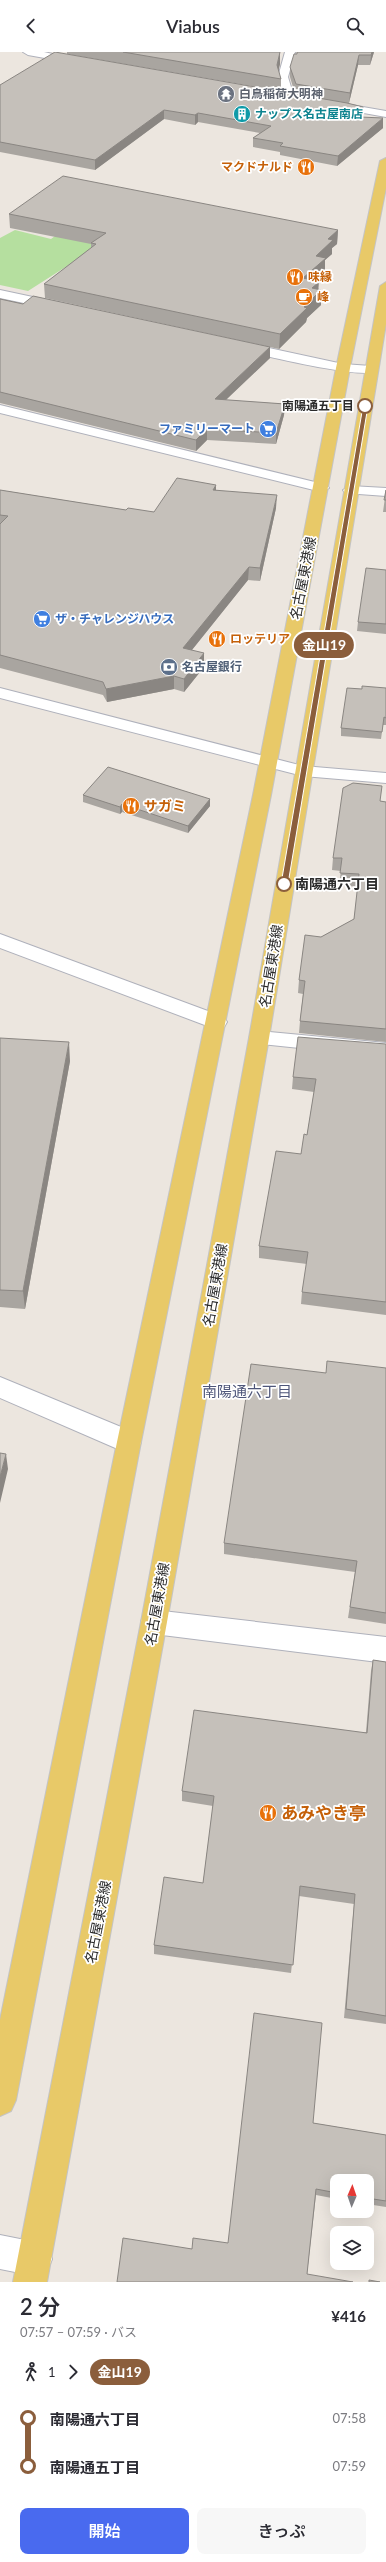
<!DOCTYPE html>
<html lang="ja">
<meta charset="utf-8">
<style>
:root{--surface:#fff;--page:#f7f7f7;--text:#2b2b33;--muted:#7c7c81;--accent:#496aef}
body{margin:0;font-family:Lato,"Noto Sans JP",sans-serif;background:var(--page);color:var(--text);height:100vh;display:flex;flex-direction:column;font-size:15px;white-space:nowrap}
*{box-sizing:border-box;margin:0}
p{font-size:13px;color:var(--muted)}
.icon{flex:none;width:22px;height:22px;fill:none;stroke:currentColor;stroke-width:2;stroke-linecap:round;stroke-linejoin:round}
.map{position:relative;height:2230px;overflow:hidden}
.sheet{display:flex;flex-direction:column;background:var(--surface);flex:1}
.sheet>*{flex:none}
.badge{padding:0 8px;border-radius:13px;font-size:14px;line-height:26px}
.needle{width:26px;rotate:2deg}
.fabs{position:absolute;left:330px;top:2122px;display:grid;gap:8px}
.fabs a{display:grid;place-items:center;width:44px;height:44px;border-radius:8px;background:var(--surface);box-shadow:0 4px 16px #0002;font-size:20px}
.map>.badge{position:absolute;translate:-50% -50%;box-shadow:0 0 0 2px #fff}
.legs{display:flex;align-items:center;gap:6px;height:44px;padding:0 20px;font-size:13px}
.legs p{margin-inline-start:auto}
.summary{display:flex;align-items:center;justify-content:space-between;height:68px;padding:0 20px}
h1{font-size:22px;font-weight:600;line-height:30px}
.button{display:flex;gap:8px;margin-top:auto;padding:8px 20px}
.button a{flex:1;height:46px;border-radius:8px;background:var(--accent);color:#fff;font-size:16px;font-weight:600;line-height:46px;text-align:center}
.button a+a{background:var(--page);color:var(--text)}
ul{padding:0 20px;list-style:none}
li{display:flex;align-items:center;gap:14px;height:48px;font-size:15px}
li i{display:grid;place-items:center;width:6px;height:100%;margin:0 5px;background:currentColor}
li i::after{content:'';width:10px;height:10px;margin:-5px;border:3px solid;border-radius:50%;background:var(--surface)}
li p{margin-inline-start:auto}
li:first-child i{background:linear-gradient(#0000 50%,currentColor 0)}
li:last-child i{background:linear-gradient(currentColor 50%,#0000 0)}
header{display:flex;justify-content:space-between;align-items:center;height:52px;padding:0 20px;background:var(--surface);font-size:18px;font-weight:600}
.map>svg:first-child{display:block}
.green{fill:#b5df9f}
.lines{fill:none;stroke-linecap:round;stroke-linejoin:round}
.minor-casing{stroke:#afb1bb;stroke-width:2}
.major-casing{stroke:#c4c4c4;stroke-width:2}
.minor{fill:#fff;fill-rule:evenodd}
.major{fill:#e8c968;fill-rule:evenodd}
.wall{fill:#a9a5a0}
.shaded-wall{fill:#8a8682}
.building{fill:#c5c0ba;stroke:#8a8682}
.line-1{fill:#8b5e3c;stroke:#fff}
.stop-1-dot{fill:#fff;stroke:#8b5e3c;stroke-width:2}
.labels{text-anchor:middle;stroke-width:3.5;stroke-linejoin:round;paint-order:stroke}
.far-worship-label{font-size:12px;font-weight:bold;fill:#5b616d;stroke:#fff;text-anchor:start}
.far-culture-label{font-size:12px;font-weight:bold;fill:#0d838f;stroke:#fff;text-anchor:start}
.far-food-label{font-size:12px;font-weight:bold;fill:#c56008;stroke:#fff;text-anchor:start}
.far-stop-label{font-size:12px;font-weight:bold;fill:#2b2b2b;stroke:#fff;text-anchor:end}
.far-shop-label{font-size:12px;font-weight:bold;fill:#366cbe;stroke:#fff;text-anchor:end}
.far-service-label{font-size:12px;font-weight:bold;fill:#4e5e75;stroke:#fff;text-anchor:start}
.street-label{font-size:14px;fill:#2b2b2b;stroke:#fff}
.food-label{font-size:14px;font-weight:bold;fill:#c56008;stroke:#fff;text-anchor:start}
.stop-label{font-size:14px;font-weight:bold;fill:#2b2b2b;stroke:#fff;text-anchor:start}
.neighbourhood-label{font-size:15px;fill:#4e567a;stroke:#fff}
.near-food-label{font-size:17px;font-weight:bold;fill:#c56008;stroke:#fff;text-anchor:start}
</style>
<header><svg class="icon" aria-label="back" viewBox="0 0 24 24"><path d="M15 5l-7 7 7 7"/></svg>Viabus<svg class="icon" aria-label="search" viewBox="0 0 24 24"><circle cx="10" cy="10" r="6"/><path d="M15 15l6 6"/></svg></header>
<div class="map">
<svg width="386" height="2230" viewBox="0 0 386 2230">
<rect width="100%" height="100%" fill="#ece6df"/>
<path class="green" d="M 69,174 L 227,206 L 75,209 L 28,239 L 0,233 L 0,186 L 15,178 L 51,187 Z"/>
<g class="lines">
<defs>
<path id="minor" d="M 23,0 L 44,0 L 83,9 L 78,12 L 28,3 Z
M 285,0 L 295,0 L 288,25 L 294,45 L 289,48 L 284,45 L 278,25 Z
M 334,50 L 386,59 L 386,65 L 330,55 L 329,53 Z
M 0,238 L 61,251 L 63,254 L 57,258 L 0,246 Z
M 241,290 L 343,312 L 371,314 L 378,318 C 369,330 255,301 236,297 L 234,294 L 236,291 Z
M 0,353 L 327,433 L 329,436 L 322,440 L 0,361 Z
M 350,434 L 386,436 L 386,444 L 345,441 L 343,438 Z
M 0,636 L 303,714 L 386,721 L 386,731 L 303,724 L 0,646 Z
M 0,882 L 224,965 L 227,970 L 224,975 L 217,977 L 210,975 L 0,896 Z
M 259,979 L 386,991 L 386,1005 L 252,991 L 249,986 L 252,981 Z
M 0,1325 L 138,1382 L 141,1390 L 138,1398 L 129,1401 L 120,1398 L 0,1346 Z
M 154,1558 L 386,1585 L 386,1611 L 154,1582 L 144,1579 L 141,1570 L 144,1561 Z
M 0,2183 L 35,2190 L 47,2195 L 52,2207 L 47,2219 L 35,2224 L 0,2217 Z"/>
<path id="major" d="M 386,106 L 386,136 L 350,316 L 271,743 L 141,1390 L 16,2048 L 11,2059 L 0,2064 L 0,1968 L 117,1390 L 253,743 L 336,316 L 380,109 Z
M 386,230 L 386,272 L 269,986 L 167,1570 L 47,2230 L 13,2230 L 141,1570 L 249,986 L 380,234 Z"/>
</defs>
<use href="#minor" class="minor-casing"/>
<use href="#major" class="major-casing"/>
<use href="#minor" class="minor"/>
<use href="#major" class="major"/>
</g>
<path class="wall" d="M 67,0 L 280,0 L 280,12 L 278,18 L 281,27 L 281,39 L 67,2 Z
M 374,0 L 370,13 L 358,13 L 349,51 L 363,64 L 362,65 L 383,76 L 337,114 L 280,103 L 280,100 L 253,95 L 253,86 L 260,81 L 198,70 L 195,73 L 164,67 L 95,118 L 0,100 L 0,33 L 295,42 L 290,25 L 290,15 Z
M 9,162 L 338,178 L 337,192 L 332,196 L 332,202 L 325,208 L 325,220 L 315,229 L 319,238 L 321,253 L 307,266 L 306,270 L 279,297 L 45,246 L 44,232 L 91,196 L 91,192 L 10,176 Z
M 0,247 L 23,252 L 270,295 L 270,306 L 226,348 L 285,352 L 284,363 L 276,392 L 207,388 L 196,399 L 0,351 Z
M 0,438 L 126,458 L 154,460 L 216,438 L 276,456 L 260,529 L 248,528 L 192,598 L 204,615 L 184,640 L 174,637 L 107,650 L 103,643 L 0,616 Z
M 386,438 L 386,460 L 383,460 Z
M 386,518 L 386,582 L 357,579 L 358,570 Z
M 386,636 L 386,673 L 383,673 L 381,687 L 341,684 L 341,676 L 362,637 Z
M 83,743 L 210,747 L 210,754 L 188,781 L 122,760 L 120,762 L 83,750 Z
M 380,749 L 386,750 L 386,990 L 299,981 L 300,969 L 303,942 L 298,941 L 299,928 L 321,885 L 354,867 L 358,835 L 339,833 L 341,819 L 332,818 L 333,806 Z
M 0,986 L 70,1009 L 25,1257 L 0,1255 Z
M 386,992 L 386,1263 L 301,1252 L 302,1240 L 307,1212 L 259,1206 L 259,1194 L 301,1102 L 307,1083 L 314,1040 L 292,1037 L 293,1025 Z
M 386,1316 L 386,1572 L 348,1566 L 355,1520 L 224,1502 L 224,1491 L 326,1321 Z
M 373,1608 L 386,1610 L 386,1972 L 344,1966 L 354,1852 L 299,1844 L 291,1921 L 154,1902 L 154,1893 L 203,1831 L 213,1754 L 182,1749 L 182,1739 L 366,1680 L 371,1619 Z
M 313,2071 L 386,2083 L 386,2155 L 367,2152 L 367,2129 L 337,2129 L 337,2147 L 316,2143 L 307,2222 L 117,2230 L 192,2197 L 228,2191 Z"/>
<path class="shaded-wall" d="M 280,0 L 280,12 L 277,25 L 277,13 Z
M 372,0 L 374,0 L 370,13 L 371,3 Z
M 359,3 L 358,13 L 349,51 L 350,41 Z
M 363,55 L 363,64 L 360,74 L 360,65 Z
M 164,58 L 164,67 L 95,118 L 95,108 Z
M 198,61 L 198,70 L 195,73 L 195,63 Z
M 383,66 L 383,76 L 337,114 L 338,104 Z
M 338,178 L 337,192 L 332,196 L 332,202 L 325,208 L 325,220 L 302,241 L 303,226 L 316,204 L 328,187 Z
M 319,230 L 318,241 L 321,238 L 321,253 L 307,266 L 306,270 L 279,297 L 280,282 L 304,255 L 312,236 Z
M 270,295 L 270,306 L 215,358 L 215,347 Z
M 285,352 L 284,363 L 276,392 L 276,381 Z
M 207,377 L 207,388 L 196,399 L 196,388 Z
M 216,433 L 216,446 L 213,438 Z
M 277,443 L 276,456 L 260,529 L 260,516 Z
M 249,515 L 248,528 L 183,609 L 183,596 Z
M 204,601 L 204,615 L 184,640 L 184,627 Z
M 174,624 L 174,637 L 107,650 L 106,637 Z
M 210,747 L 210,754 L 188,781 L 188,774 Z
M 122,752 L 122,760 L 120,762 L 120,755 Z
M 69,990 L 70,1009 L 25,1257 L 23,1239 Z
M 6,1402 L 8,1417 L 0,1451 L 0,1425 Z"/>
<path class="building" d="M 55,0 L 347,51 L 363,55 L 360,65 L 383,66 L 338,104 L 280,94 L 283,91 L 253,86 L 271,74 L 198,61 L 195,63 L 164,58 L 95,108 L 0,90 L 0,33 Z
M 123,0 L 280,0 L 277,13 L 281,27 Z
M 297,0 L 372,0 L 371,3 L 359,3 L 350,41 L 296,32 L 290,15 L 294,2 L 297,2 Z
M 63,124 L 338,178 L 328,187 L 333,188 L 316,204 L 326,206 L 303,226 L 319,230 L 312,236 L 321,238 L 304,255 L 307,256 L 280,282 L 44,232 L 96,192 L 91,191 L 106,181 L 9,162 Z
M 33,244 L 270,295 L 215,347 L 285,352 L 276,381 L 207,377 L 196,388 L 0,340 L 0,247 L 23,252 Z
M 177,426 L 216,433 L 213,438 L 277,443 L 260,516 L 249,515 L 183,596 L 204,601 L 184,627 L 174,624 L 106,637 L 103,630 L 0,603 L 0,472 L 8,464 L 0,463 L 0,438 L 126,458 L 128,456 L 154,460 Z
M 386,438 L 386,448 L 384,448 Z
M 366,516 L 386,518 L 386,572 L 358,570 Z
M 362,634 L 386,636 L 386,666 L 384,665 L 382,680 L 341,676 L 347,636 L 362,637 Z
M 108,715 L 210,747 L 188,774 L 122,752 L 120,755 L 83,743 Z
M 353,731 L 382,734 L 380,749 L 386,750 L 386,977 L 300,969 L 305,929 L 299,928 L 305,883 L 321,885 L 354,867 L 359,822 L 340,821 L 342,806 L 333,806 L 343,736 Z
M 298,985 L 386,992 L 386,1250 L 302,1240 L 308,1200 L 259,1194 L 276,1099 L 301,1102 L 304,1082 L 307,1083 L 316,1027 L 293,1025 Z
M 0,986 L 69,990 L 23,1239 L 0,1238 Z
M 327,1309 L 386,1316 L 386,1561 L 350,1555 L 357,1509 L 224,1491 L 251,1312 L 326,1321 Z
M 0,1401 L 6,1402 L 0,1425 Z
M 373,1608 L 386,1610 L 386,1964 L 346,1957 L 355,1842 L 300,1834 L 293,1913 L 154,1893 L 164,1825 L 203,1831 L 214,1744 L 182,1739 L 194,1658 L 367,1681 Z
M 254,1961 L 322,1971 L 313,2071 L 386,2083 L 386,2149 L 367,2146 L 367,2129 L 337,2129 L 337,2141 L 316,2137 L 307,2222 L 353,2230 L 117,2230 L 123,2186 L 192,2197 L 193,2186 L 228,2191 Z
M 369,2228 L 380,2230 L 369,2230 Z"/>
<path class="line-1" d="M 365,352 L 368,354 L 288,832 L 284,834 L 281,832 L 363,354 Z"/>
<defs>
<symbol id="temple-disc" viewBox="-11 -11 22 22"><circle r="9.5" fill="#6b7280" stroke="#fff"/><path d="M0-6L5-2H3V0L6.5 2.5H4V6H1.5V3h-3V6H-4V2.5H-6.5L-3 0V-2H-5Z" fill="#fff"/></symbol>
<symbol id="building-disc" viewBox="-11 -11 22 22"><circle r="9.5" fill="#0f9aa8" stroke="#fff"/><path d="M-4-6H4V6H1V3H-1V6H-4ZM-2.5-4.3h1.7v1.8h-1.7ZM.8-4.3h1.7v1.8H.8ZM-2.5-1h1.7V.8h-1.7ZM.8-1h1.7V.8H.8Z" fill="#fff"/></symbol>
<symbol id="restaurant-disc" viewBox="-11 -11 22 22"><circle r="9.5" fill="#e8710a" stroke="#fff"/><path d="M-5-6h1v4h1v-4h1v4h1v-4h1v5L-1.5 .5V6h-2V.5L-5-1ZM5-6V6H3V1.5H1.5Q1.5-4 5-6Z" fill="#fff"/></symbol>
<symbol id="cafe-disc" viewBox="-11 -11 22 22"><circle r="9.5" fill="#e8710a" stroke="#fff"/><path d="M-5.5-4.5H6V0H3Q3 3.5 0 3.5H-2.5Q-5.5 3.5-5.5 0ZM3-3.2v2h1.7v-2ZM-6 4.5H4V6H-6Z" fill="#fff"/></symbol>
<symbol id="supermarket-disc" viewBox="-11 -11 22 22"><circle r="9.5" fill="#3f7fe0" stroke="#fff"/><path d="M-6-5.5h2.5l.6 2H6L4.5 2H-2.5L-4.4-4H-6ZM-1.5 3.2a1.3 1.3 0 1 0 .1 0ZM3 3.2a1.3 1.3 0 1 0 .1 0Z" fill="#fff"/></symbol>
<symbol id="bank-disc" viewBox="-11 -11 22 22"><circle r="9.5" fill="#5c6f8a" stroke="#fff"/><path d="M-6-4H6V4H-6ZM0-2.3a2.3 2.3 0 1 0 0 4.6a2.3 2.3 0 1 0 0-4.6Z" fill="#fff"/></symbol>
</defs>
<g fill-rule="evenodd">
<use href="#temple-disc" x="216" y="32" width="20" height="20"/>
<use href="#building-disc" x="232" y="52" width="20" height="20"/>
<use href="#restaurant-disc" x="296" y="105" width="20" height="20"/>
<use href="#restaurant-disc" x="285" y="215" width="20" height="20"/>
<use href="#cafe-disc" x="294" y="235" width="20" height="20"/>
<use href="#supermarket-disc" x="258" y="367" width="20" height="20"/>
<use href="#supermarket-disc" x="32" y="557" width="20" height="20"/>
<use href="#restaurant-disc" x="207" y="577" width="20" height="20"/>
<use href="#bank-disc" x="159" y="605" width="20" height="20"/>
<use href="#restaurant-disc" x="121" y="744" width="20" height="20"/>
<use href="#restaurant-disc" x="258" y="1751" width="20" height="20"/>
</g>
<g class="stop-1-dot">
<circle cx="365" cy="354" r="7"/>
<circle cx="284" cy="832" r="7"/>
</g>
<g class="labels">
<g class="far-worship-label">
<text x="239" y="46">白鳥稲荷大明神</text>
</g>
<g class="far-culture-label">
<text x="255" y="66">ナップス名古屋南店</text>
</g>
<g class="far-food-label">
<text x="293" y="119" text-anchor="end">マクドナルド</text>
<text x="308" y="229">味縁</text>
<text x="317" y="249">峰</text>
<text x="230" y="591">ロッテリア</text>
</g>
<g class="far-stop-label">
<text x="354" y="358">南陽通五丁目</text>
</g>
<g class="far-shop-label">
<text x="255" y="381">ファミリーマート</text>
<text x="55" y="571" text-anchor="start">ザ・チャレンジハウス</text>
</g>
<g class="far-service-label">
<text x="182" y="619">名古屋銀行</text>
</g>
<g class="street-label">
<text transform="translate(303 526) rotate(-79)" y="5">名古屋東港線</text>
<text transform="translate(271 914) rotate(-81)" y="5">名古屋東港線</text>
<text transform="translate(215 1233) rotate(-80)" y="5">名古屋東港線</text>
<text transform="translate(157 1552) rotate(-80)" y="5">名古屋東港線</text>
<text transform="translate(98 1870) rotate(-79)" y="5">名古屋東港線</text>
</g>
<g class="food-label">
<text x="144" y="759">サガミ</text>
</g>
<g class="stop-label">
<text x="295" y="837">南陽通六丁目</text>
</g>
<g class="neighbourhood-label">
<text x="247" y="1345">南陽通六丁目</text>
</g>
<g class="near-food-label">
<text x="281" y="1767">あみやき亭</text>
</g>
</g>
</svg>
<div class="fabs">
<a><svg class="needle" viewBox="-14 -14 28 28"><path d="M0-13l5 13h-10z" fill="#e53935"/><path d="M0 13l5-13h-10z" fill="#7c7c81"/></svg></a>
<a><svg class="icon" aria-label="layers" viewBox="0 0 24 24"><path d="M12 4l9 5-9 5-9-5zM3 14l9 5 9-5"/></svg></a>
</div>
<b class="badge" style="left:324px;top:593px;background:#8b5e3c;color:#fff">金山19</b>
</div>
<section class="sheet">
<div class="summary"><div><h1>2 分</h1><p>07:57 – 07:59 · バス</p></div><b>¥416</b></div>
<div class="legs"><svg class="icon" aria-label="walk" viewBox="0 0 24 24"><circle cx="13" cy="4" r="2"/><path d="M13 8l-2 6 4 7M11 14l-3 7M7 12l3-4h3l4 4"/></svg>1<svg class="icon" aria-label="forward" viewBox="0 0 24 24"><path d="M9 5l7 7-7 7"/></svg><b class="badge" style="background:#8b5e3c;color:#fff">金山19</b></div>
<ul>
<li><i style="color:#8b5e3c"></i><b>南陽通六丁目</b><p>07:58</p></li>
<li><i style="color:#8b5e3c"></i><b>南陽通五丁目</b><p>07:59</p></li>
</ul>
<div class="button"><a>開始</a><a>きっぷ</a></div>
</section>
